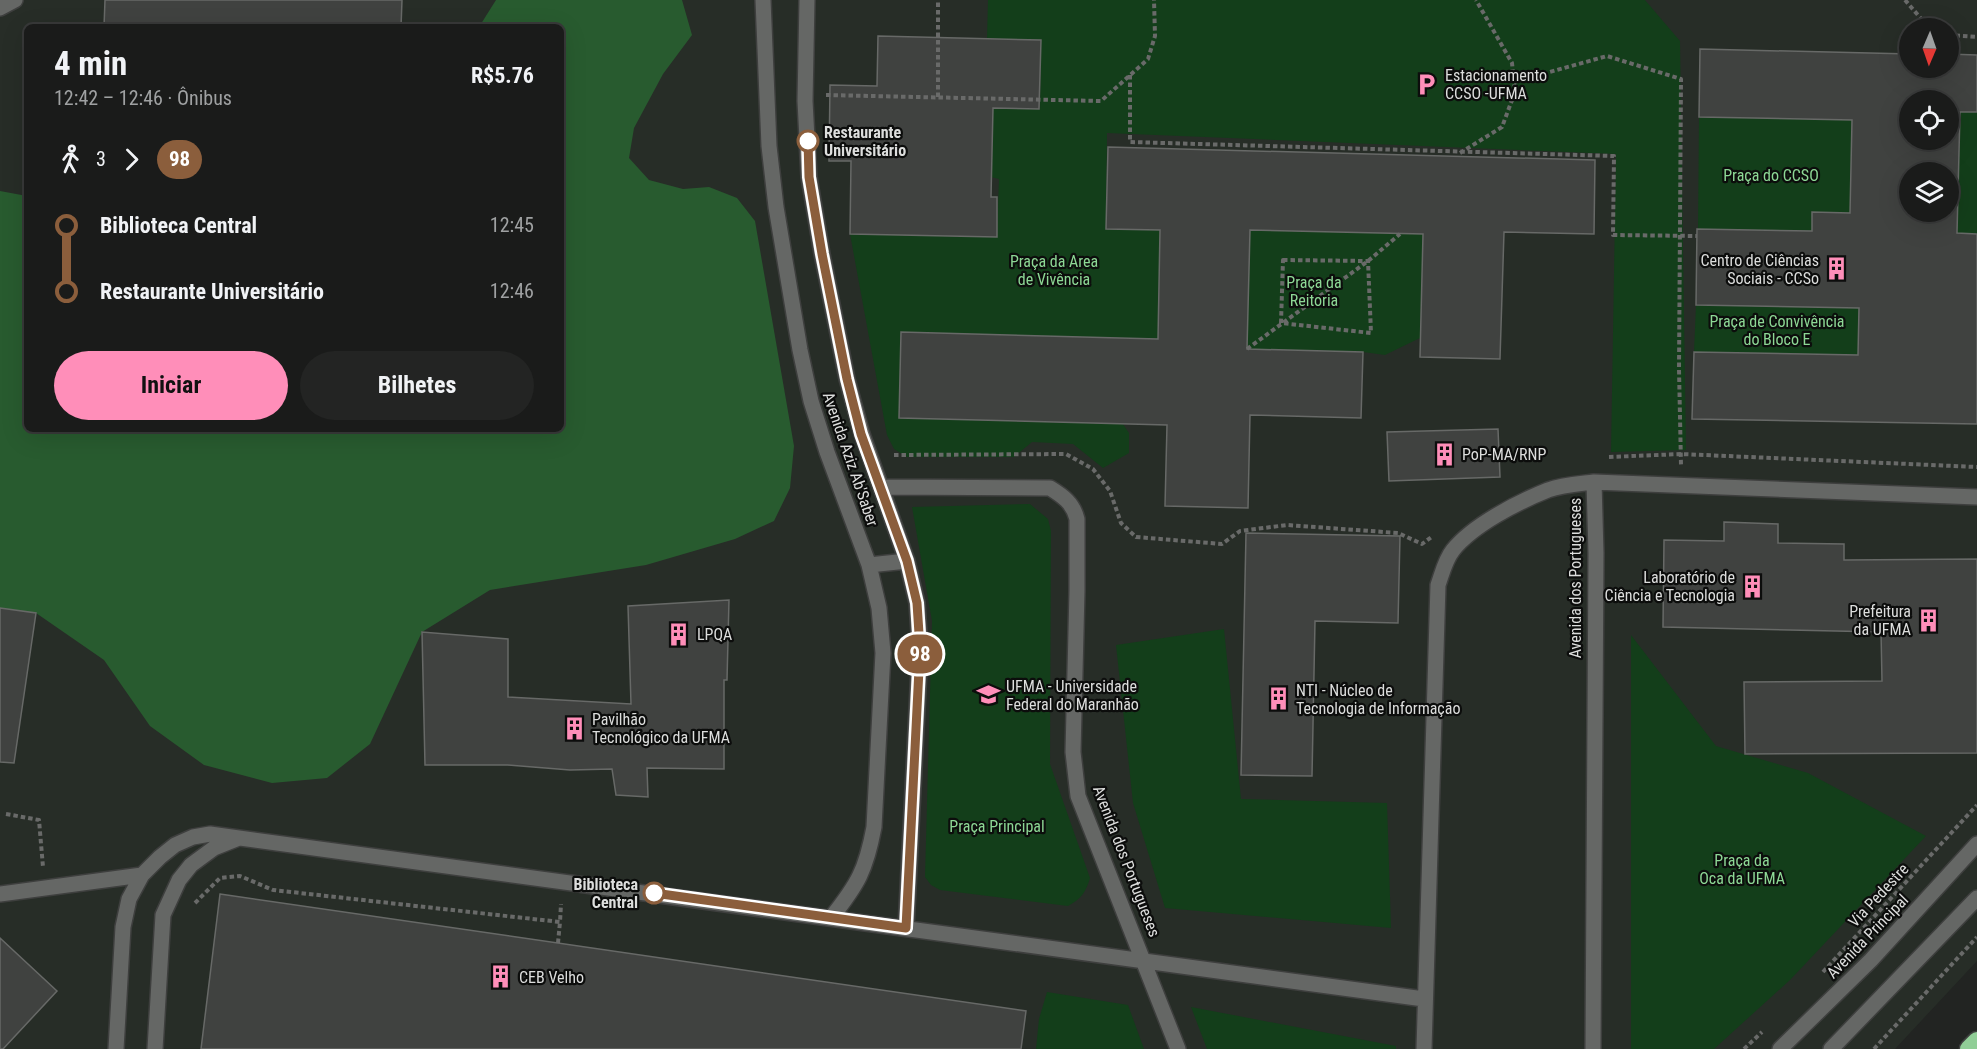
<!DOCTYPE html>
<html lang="pt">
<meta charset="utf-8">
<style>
:root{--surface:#1a1b1a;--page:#232423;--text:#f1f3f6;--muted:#9fa1a2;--line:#383939;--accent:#ff8eb9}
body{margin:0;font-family:"Roboto Condensed",sans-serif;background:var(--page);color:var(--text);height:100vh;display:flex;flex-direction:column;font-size:22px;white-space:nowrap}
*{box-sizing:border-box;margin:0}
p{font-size:20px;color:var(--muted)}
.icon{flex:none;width:33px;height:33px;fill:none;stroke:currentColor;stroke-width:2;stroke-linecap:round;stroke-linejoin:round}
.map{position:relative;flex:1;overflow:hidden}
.sheet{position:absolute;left:24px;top:24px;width:540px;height:408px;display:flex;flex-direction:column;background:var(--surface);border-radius:9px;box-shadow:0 6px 24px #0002,0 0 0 2px var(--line)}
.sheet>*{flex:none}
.badge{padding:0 12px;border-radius:20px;font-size:21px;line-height:39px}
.needle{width:39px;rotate:182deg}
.fabs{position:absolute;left:1899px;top:18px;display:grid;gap:12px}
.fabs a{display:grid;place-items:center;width:60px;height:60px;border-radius:50%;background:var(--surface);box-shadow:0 6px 24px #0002,0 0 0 2px var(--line);font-size:30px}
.map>.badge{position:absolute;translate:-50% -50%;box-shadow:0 0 0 3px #fff}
.legs{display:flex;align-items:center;gap:9px;height:66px;padding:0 30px;font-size:20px}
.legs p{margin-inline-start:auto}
.summary{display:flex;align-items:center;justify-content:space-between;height:102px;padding:0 30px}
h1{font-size:33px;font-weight:700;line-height:45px}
.primary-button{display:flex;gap:12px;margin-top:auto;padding:12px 30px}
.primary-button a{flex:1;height:69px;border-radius:36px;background:var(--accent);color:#111;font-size:24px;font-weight:700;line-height:69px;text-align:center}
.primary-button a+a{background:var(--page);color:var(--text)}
ul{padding:0 30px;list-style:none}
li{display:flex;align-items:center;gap:21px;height:66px;font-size:22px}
li i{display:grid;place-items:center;width:9px;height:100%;margin:0 8px;background:currentColor}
li i::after{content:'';width:15px;height:15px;margin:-8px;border:4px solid;border-radius:50%;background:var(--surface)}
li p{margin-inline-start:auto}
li:first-child i{background:linear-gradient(#0000 50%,currentColor 0)}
li:last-child i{background:linear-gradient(currentColor 50%,#0000 0)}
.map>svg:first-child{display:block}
.built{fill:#272d27;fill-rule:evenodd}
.green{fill:#133e1a}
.forest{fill:#285b2f}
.building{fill:#404240;stroke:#676967;stroke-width:1.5;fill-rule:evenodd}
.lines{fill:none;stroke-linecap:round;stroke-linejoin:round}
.minor-casing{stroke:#3e3f3e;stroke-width:18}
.highway-casing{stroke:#3e3f3e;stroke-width:21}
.path{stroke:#696a69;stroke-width:4;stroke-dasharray:4.5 3;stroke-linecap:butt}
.minor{stroke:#656765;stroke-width:15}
.highway{stroke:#91ce97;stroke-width:18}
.line-1-casing{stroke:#fff;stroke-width:14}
.line-1{stroke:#8b5e3c;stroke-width:9}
.stop-1-dot{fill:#fff;stroke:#8b5e3c;stroke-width:3}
.labels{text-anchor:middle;stroke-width:4.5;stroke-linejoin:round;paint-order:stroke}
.poi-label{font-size:16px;fill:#dddedd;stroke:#0c0d0c;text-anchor:start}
.stop-label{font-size:16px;font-weight:bold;fill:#dddedd;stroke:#0c0d0c;text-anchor:start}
.park-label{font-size:16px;fill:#8dd895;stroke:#0c0d0c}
.street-label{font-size:16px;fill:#dddedd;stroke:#0c0d0c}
</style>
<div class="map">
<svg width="1977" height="1049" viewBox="0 0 1977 1049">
<rect width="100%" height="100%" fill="#222422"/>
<path class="built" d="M 0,0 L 1977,0 L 1977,961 L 1895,1049 L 0,1049 ZM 27,27 L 561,27 L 561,429 L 27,429 ZM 1910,28 L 1948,28 L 1948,68 L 1910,68 ZM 1910,100 L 1948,100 L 1948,140 L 1910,140 ZM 1910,172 L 1948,172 L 1948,212 L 1910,212 Z"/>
<path class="green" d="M 988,0 L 1645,0 L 1680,41 L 1686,450 L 1611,452 L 1616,154 L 1107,133 L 1106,228 L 1160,230 L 1158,339 L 901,332 L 899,418 L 1123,424 L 1129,433 L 1129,453 L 1103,468 L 1073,444 L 1032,442 L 1014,457 L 907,457 L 894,449 L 887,435 L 850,234 L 997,237 L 999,179 L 991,177 L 993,108 L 1040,109 L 1041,40 L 987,39 Z
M 1954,112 L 1977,112 L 1977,234 L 1926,233 L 1926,212 L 1948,212 L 1959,154 L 1912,152 L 1913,140 L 1948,140 Z
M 1699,117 L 1852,120 L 1850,213 L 1812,212 L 1812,231 L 1698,229 Z
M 1250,230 L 1423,234 L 1420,338 L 1385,355 L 1363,352 L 1247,349 Z
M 1696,305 L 1859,308 L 1858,355 L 1694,352 Z
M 1030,504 L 1048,519 L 1051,531 L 1050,764 L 1090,878 C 1086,892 1081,899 1068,906 L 940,890 L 931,885 L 925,877 L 932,621 L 912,507 Z
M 1224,629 L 1241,799 L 1387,803 L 1391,928 L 1165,908 L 1133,803 L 1116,645 Z
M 1631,635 L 1716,746 L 1808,773 L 1926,836 L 1790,980 L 1714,1049 L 1631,1049 Z
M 1047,992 L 1128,1005 L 1144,1049 L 1036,1049 L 1039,1019 Z
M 1191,1007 L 1396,1046 L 1396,1049 L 1207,1049 Z"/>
<path class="forest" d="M 496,0 L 682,0 L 692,35 L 663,74 L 634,128 L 629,158 L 649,180 L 683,189 L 709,187 L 737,198 L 755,221 L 794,446 L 790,488 L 774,521 L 735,539 L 646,565 L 490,590 L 422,632 L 370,744 L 327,778 L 272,783 L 204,765 L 150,726 L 104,660 L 36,613 L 0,608 L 0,191 L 27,196 L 27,429 L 561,429 L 561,27 L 479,27 Z"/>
<path class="building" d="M 105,0 L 402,0 L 401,27 L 104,27 Z
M 878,36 L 1041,40 L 1039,109 L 993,108 L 991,197 L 997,197 L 997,237 L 850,234 L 851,161 L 829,161 L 830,85 L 877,86 Z
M 1700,49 L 1910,54 L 1910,68 L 1948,68 L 1948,54 L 1977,55 L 1977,112 L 1960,112 L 1957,233 L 1977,234 L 1977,424 L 1692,419 L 1694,352 L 1858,355 L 1859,308 L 1696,305 L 1697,229 L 1812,231 L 1812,212 L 1850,213 L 1852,120 L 1699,117 ZM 1910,100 L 1948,100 L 1948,140 L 1910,140 ZM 1910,172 L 1948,172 L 1948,212 L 1910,212 Z
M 1108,147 L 1595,160 L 1594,234 L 1504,232 L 1500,359 L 1420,357 L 1423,234 L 1250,230 L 1247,349 L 1363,352 L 1361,418 L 1250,415 L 1248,508 L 1165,506 L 1167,425 L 899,418 L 901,332 L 1158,339 L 1160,230 L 1106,229 Z
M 1498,429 L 1500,477 L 1389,481 L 1387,432 Z
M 1724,522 L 1778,524 L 1778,543 L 1844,544 L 1844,560 L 1977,559 L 1977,753 L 1745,754 L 1744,682 L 1882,681 L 1881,632 L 1663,627 L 1664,540 L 1724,541 Z
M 1246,533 L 1400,536 L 1398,623 L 1315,621 L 1312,776 L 1241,775 Z
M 729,600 L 727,680 L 724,680 L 724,769 L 647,768 L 648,797 L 616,795 L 612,769 L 570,770 L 508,765 L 425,765 L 422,632 L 508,639 L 508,697 L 631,704 L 628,606 Z
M 0,608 L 36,613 L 14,763 L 0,762 Z
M 220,894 L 1026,1011 L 1021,1049 L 201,1049 Z
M 0,938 L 57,991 L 3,1049 L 0,1049 Z"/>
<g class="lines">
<defs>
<path id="minor" d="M 763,0 L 769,146 L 776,207 L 800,350 L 811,401 L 827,452 L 869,565 L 879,608 L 883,653 L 874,827 C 866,870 858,884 831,918
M 807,0 L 805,101 L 809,177 L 822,254 L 847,379 L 862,434 L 907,561 L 917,603 L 920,649 L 906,928
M 0,8 L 15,0
M 881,487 L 1050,488 C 1063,496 1073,503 1077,519 L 1077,591 L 1073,752 L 1078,796 L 1178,1049
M 869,565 L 907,561
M 0,894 L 142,875
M 116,1049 L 123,927 L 129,899 L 142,875 L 160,857 L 175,845 L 193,837 L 210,834 L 1424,999
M 155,1049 L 163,915 L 179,880 L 191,865 L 214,848 L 239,838
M 1424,1049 L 1438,585 C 1442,574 1445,560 1453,550 C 1473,525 1518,502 1548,490 C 1562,485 1578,484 1594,482 L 1977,497
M 1593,1049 L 1596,553 L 1594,482
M 1780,1049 L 1871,960 L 1977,844
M 1831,1049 L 1977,898"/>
<path id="highway" d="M 1969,1049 L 1977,1041"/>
</defs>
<use href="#minor" class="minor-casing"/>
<use href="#highway" class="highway-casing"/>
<path class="path" d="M 1905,0 L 1929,28
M 1948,35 L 1977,37
M 1130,75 L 1130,142 L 1614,156 L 1613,235 L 1697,236
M 1514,82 L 1607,56 L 1681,79 L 1679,369 L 1681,465
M 826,95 L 1101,101 L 1148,59 L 1155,36 L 1154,0
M 938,97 L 938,0
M 1460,153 L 1502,127 L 1515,92 L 1512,63 L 1476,0
M 1283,260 L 1368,261 L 1371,333 L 1281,323 Z
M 1247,349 L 1368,261 L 1400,234
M 894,455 L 1066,454 L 1093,469 L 1110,491 L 1121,523 L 1136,537 L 1222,544 L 1240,531 L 1287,525 L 1398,533 L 1422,544 L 1433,536
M 1609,457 L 1681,454 L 1977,467
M 6,814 L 39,820 L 43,867
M 195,903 L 220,878 L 240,876 L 273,890 L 560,922 L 561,904
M 558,943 L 560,922
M 1823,972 L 1977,805
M 1744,1049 L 1762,1032
M 1874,1049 L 1977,937"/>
<use href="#minor" class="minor"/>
<use href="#highway" class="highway"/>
</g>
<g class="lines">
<defs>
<path id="line-1" d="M 654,893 L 906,928 L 920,649 L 917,603 L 907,561 L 861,434 L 847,379 L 822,254 L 809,177 L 808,141"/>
</defs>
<use href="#line-1" class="line-1-casing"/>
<use href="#line-1" class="line-1"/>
</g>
<defs>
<symbol id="parking-bare" viewBox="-9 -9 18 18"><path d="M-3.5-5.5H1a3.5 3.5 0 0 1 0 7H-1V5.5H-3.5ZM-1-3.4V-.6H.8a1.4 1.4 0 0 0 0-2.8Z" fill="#ff8eb9" stroke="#0c0d0c" stroke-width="2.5" paint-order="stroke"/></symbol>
<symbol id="building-bare" viewBox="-9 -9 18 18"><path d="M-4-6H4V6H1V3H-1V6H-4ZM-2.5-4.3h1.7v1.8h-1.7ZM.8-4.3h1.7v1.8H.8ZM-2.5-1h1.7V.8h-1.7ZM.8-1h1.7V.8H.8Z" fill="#ff8eb9" stroke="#0c0d0c" stroke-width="2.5" paint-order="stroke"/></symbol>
<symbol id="university-bare" viewBox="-9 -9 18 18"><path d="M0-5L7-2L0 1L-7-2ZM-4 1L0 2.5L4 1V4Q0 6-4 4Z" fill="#ff8eb9" stroke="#0c0d0c" stroke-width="2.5" paint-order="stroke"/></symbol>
</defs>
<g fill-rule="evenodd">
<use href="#parking-bare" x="1410" y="68" width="33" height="33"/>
<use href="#building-bare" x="1820" y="252" width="33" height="33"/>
<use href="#building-bare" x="1428" y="438" width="33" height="33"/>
<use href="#building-bare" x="1736" y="570" width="33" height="33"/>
<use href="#building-bare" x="1912" y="604" width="33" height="33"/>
<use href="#building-bare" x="662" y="618" width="33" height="33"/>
<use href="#university-bare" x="972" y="678" width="33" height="33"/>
<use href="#building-bare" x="1262" y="682" width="33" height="33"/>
<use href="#building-bare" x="558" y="712" width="33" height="33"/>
<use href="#building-bare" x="484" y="960" width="33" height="33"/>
</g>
<g class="stop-1-dot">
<circle cx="808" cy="141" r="10"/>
<circle cx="654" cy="893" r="10"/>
</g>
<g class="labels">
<g class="poi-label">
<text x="1445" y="81">Estacionamento<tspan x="1445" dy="18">CCSO -UFMA</tspan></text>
<text x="1819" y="266" text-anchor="end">Centro de Ciências<tspan x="1819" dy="18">Sociais - CCSo</tspan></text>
<text x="1462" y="460">PoP-MA/RNP</text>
<text x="1735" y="583" text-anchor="end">Laboratório de<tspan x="1735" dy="18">Ciência e Tecnologia</tspan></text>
<text x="1911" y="617" text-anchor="end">Prefeitura<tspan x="1911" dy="18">da UFMA</tspan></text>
<text x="697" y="640">LPQA</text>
<text x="1006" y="692">UFMA - Universidade<tspan x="1006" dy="18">Federal do Maranhão</tspan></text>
<text x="1296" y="696">NTI - Núcleo de<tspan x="1296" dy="18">Tecnologia de Informação</tspan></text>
<text x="592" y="725">Pavilhão<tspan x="592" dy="18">Tecnológico da UFMA</tspan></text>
<text x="519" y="983">CEB Velho</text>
</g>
<g class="stop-label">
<text x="824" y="138">Restaurante<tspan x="824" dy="18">Universitário</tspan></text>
<text x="638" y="890" text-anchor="end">Biblioteca<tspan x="638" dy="18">Central</tspan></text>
</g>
<g class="park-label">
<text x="1771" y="181">Praça do CCSO</text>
<text x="1054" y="267">Praça da Area<tspan x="1054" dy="18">de Vivência</tspan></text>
<text x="1314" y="288">Praça da<tspan x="1314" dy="18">Reitoria</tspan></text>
<text x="1777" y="327">Praça de Convivência<tspan x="1777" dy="18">do Bloco E</tspan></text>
<text x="997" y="832">Praça Principal</text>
<text x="1742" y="866">Praça da<tspan x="1742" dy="18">Oca da UFMA</tspan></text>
</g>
<g class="street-label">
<text transform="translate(851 459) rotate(71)" y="6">Avenida Aziz Ab'Saber</text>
<text transform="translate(1575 578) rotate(-90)" y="6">Avenida dos Portugueses</text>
<text transform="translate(1127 861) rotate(69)" y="6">Avenida dos Portugueses</text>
<text transform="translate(1878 895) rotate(-47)" y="6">Via Pedestre</text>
<text transform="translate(1867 936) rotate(-46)" y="6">Avenida Principal</text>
</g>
</g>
</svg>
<div class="fabs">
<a><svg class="needle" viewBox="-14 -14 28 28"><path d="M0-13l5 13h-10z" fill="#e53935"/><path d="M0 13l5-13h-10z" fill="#9fa1a2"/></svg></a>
<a><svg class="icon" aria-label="locate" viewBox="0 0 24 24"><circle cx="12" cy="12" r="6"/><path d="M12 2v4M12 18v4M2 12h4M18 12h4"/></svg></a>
<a><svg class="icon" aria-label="layers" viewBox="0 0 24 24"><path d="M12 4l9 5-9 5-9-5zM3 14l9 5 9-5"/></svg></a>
</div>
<b class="badge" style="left:920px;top:654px;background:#8b5e3c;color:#fff">98</b>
<section class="sheet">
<div class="summary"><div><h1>4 min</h1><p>12:42 – 12:46 · Ônibus</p></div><b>R$5.76</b></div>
<div class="legs"><svg class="icon" aria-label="walk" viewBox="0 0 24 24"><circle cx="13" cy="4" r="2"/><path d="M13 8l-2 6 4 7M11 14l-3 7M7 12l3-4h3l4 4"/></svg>3<svg class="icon" aria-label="forward" viewBox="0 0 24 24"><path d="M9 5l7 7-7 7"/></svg><b class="badge" style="background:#8b5e3c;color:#fff">98</b></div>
<ul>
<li><i style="color:#8b5e3c"></i><b>Biblioteca Central</b><p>12:45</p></li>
<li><i style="color:#8b5e3c"></i><b>Restaurante Universitário</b><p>12:46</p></li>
</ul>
<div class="primary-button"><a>Iniciar</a><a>Bilhetes</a></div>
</section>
</div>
